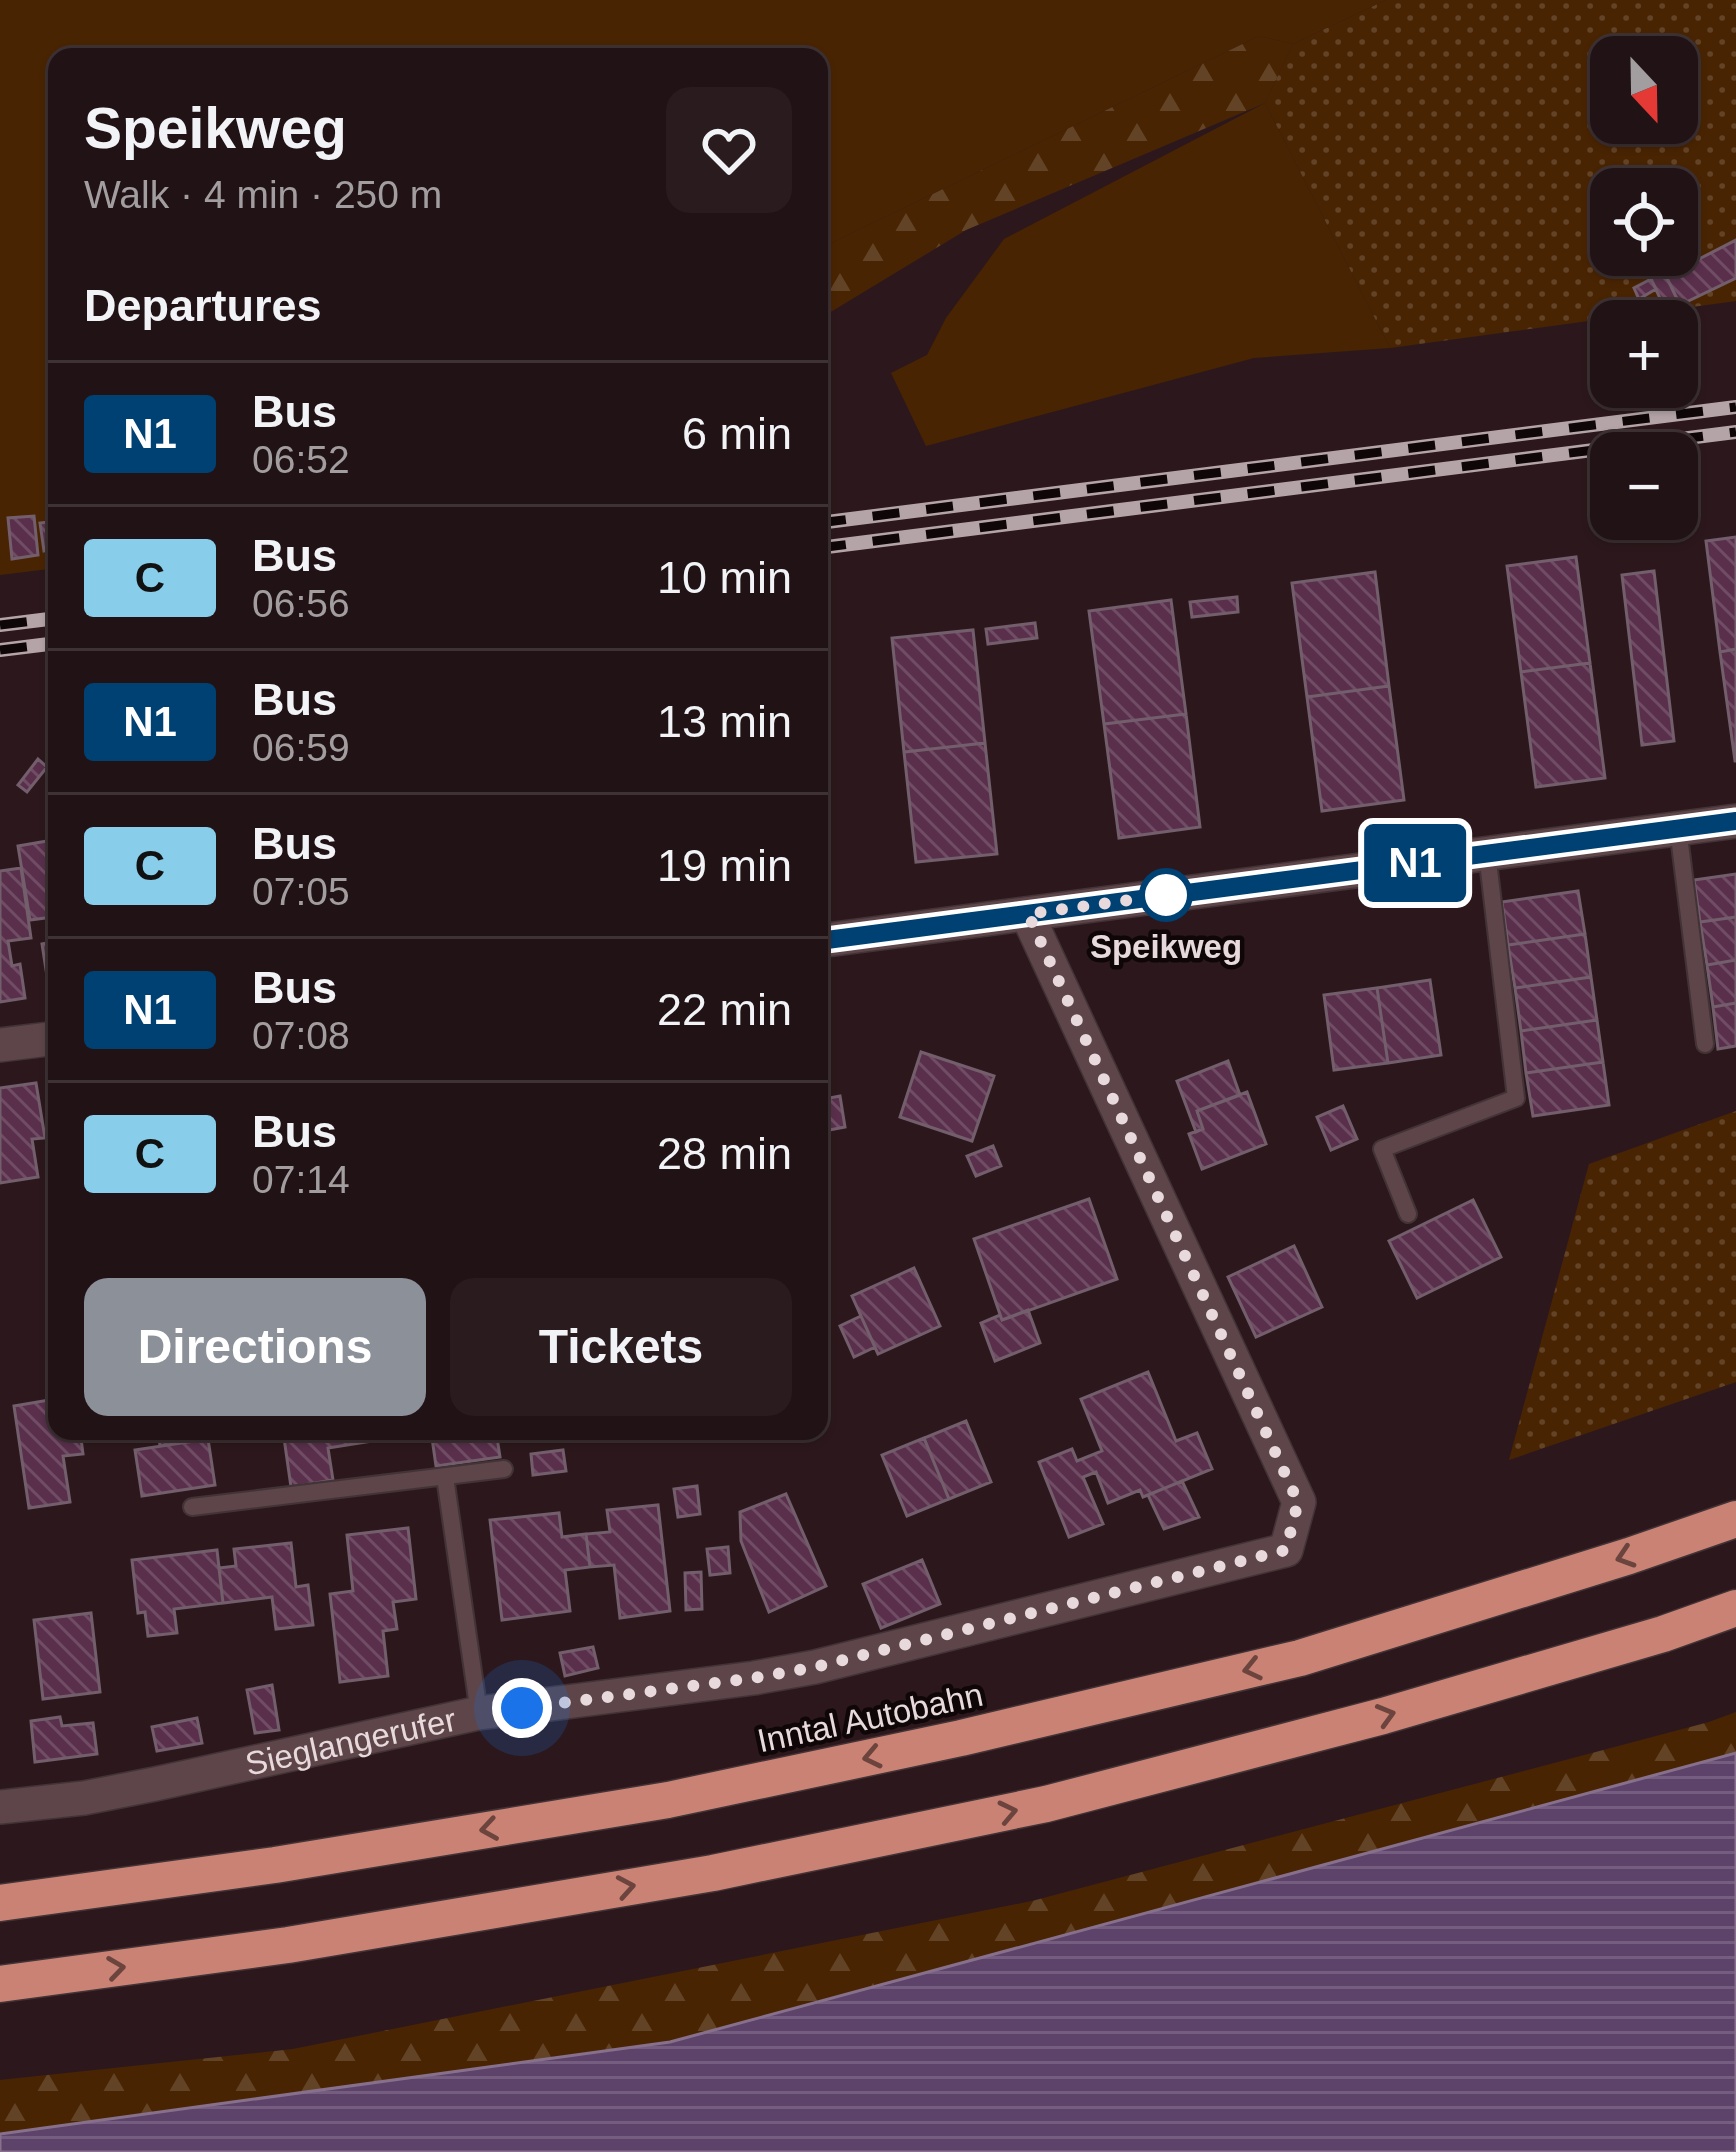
<!DOCTYPE html>
<meta charset="utf-8">
<style>
:root{--surface:#211215;--page:#291b1e;--text:#f1f3f6;--muted:#a29ea0;--line:#3e3234;--accent:#8c9099}
body{margin:0;font-family:Arial,sans-serif;background:var(--page);color:var(--text);height:100vh;display:flex;flex-direction:column;font-size:45px;white-space:nowrap}
*{box-sizing:border-box;margin:0}
p{font-size:39px;color:var(--muted)}
.icon{flex:none;width:66px;height:66px;fill:none;stroke:currentColor;stroke-width:2;stroke-linecap:round;stroke-linejoin:round}
.map{position:relative;flex:1;overflow:hidden}
.panel{position:absolute;left:48px;top:48px;width:780px;height:1392px;display:flex;flex-direction:column;background:var(--surface);border-radius:24px;box-shadow:0 3px 9px #0004,0 0 0 3px var(--line)}
.panel>*{flex:none}
.badge{padding:0 24px;border-radius:9px;font-size:42px;line-height:78px}
.needle{width:78px;rotate:158deg}
.tools{position:absolute;left:1590px;top:36px;display:grid;gap:24px}
.tools a{display:grid;place-items:center;width:108px;height:108px;border-radius:24px;background:var(--surface);box-shadow:0 3px 9px #0004,0 0 0 3px var(--line);font-size:60px}
.you{position:absolute;width:60px;height:60px;margin:-30px;border:9px solid #fff;border-radius:50%;background:#1a73e8;box-shadow:0 0 0 18px #1a73e833}
.map>.badge{position:absolute;translate:-50% -50%;box-shadow:0 0 0 6px #fff}
h2{padding:0 36px;font-size:45px;line-height:108px}
.round{display:grid;place-items:center;flex:none;width:126px;height:126px;border-radius:24px;background:var(--page)}
.headline{display:flex;align-items:center;justify-content:space-between;height:204px;padding:0 36px}
h1{font-size:57px;font-weight:700;line-height:90px}
.button{display:flex;gap:24px;margin-top:auto;padding:24px 36px}
.button a{flex:1;height:138px;border-radius:24px;background:var(--accent);color:#fff;font-size:48px;font-weight:700;line-height:138px;text-align:center}
.button a+a{background:var(--page);color:var(--text)}
ul{padding:0;list-style:none}
li{display:flex;align-items:center;gap:36px;height:144px;padding:0 36px;border-top:3px solid var(--line)}
li div{flex:1}
li b{display:block;font-size:45px}
li em{font-style:normal}
li .badge{min-width:132px;font-weight:700;text-align:center}
.map>svg:first-child{display:block}
.green{fill:#492402}
.forest{fill:url(#forest-firs)}
.park{fill:url(#park-dots);fill-rule:evenodd}
.water{fill:url(#water-rules);stroke:#87708c;stroke-width:3}
.building{fill:url(#building-back-hatch);stroke:#735e6b;stroke-width:3}
.lines{fill:none;stroke-linecap:round;stroke-linejoin:round}
.service-casing{stroke:#423336;stroke-width:20}
.minor-casing{stroke:#423336;stroke-width:36}
.motorway-casing{stroke:#423336;stroke-width:39}
.service{stroke:#5d454a;stroke-width:16}
.minor{stroke:#5d454a;stroke-width:33}
.motorway{stroke:#ca8274;stroke-width:36}
.rail-casing{stroke:#b4a4a7;stroke-width:14}
.rail{stroke:#0e0607;stroke-width:9;stroke-dasharray:27;stroke-linecap:butt}
.oneway{stroke:#6c443e}
.line-casing{stroke:#fff;stroke-width:27}
.line{stroke:#004173;stroke-width:18}
.walk{stroke:#e8dadc;stroke-width:12;stroke-dasharray:0 21.6}
.stop-dot{fill:#fff;stroke:#004173;stroke-width:6}
.labels{text-anchor:middle;stroke-width:9;stroke-linejoin:round;paint-order:stroke}
.stop-label{font-size:33px;font-weight:bold;fill:#e8dadc;stroke:#0e0607}
.street-label{font-size:33px;fill:#e8dadc;stroke:#0e0607}
</style>
<div class="map">
<svg width="1736" height="2152" viewBox="0 0 1736 2152">
<defs>
<pattern id="forest-firs" width="22" height="20" patternUnits="userSpaceOnUse" patternTransform="scale(3)"><rect width="22" height="20" fill="#492402"/><path d="M5 1l3.5 6h-7zM16 11l3.5 6h-7z" fill="#634326"/></pattern>
<pattern id="park-dots" width="8" height="8" patternUnits="userSpaceOnUse" patternTransform="scale(3)"><rect width="8" height="8" fill="#492402"/><path d="M2 2h.1M6 6h.1" fill="none" stroke="#634326" stroke-width="1.8" stroke-linecap="round"/></pattern>
<pattern id="water-rules" width="6" height="5" patternUnits="userSpaceOnUse" patternTransform="scale(3)"><rect width="6" height="5" fill="#5d426a"/><path d="M0 2.5h6" fill="none" stroke="#745d7f"/></pattern>
<pattern id="building-back-hatch" width="6" height="6" patternUnits="userSpaceOnUse" patternTransform="scale(3)"><rect width="6" height="6" fill="#592f4c"/><path d="M-1 5l2 2M0 0l6 6M5-1l2 2" fill="none" stroke="#714d65"/></pattern>
</defs>
<rect width="100%" height="100%" fill="#2c181c"/>
<path class="green" d="M 0,0 L 1386,0 L 1293,44 L 1259,36 L 819,249 L 819,57 L 57,57 L 57,568 L 0,575 Z
M 1265,103 L 1390,348 L 1254,358 L 926,446 L 891,373 L 927,355 L 946,318 L 1004,239 Z"/>
<path class="forest" d="M 1259,36 L 1293,44 L 1265,103 L 966,230 L 819,319 L 819,249 Z
M 1736,1712 L 1736,1753 L 670,2042 L 0,2134 L 0,2080 L 293,2049 L 1032,1901 L 1709,1722 Z"/>
<path class="park" d="M 1386,0 L 1736,0 L 1736,301 L 1390,348 L 1265,103 L 1293,44 ZM 1611,57 L 1677,57 L 1677,123 L 1611,123 ZM 1611,189 L 1677,189 L 1677,255 L 1611,255 Z
M 1736,1111 L 1736,1382 L 1509,1460 L 1589,1164 Z"/>
<path class="water" d="M 1736,1753 L 1736,2152 L 0,2152 L 0,2134 L 670,2042 Z"/>
<path class="building" d="M 1736,240 L 1736,278 L 1680,305 L 1666,276 Z
M 1669,264 L 1673,273 L 1666,276 L 1677,299 L 1663,305 L 1649,274 Z
M 1651,279 L 1656,289 L 1639,299 L 1634,288 Z
M 34,516 L 38,555 L 12,559 L 8,518 Z
M 57,521 L 57,548 L 44,551 L 40,523 Z
M 1736,537 L 1736,649 L 1720,652 L 1706,541 Z
M 1576,557 L 1590,663 L 1521,672 L 1507,566 Z
M 1654,571 L 1674,741 L 1642,745 L 1622,575 Z
M 1375,572 L 1389,686 L 1307,697 L 1292,583 Z
M 1237,597 L 1238,612 L 1192,617 L 1190,602 Z
M 1171,600 L 1186,714 L 1104,724 L 1089,611 Z
M 1035,623 L 1037,638 L 988,644 L 986,629 Z
M 973,630 L 985,743 L 904,752 L 892,638 Z
M 1736,649 L 1736,761 L 1735,761 L 1720,652 Z
M 1590,663 L 1605,778 L 1536,787 L 1521,672 Z
M 1389,686 L 1404,800 L 1322,811 L 1307,697 Z
M 1186,714 L 1200,827 L 1119,838 L 1104,724 Z
M 985,743 L 997,854 L 916,862 L 904,752 Z
M 38,759 L 47,767 L 27,792 L 18,785 Z
M 47,841 L 57,906 L 57,1001 L 51,1002 L 42,944 L 57,941 L 53,917 L 30,920 L 18,846 Z
M 21,868 L 31,938 L 8,941 L 12,966 L 20,964 L 25,998 L 0,1002 L 0,871 Z
M 1736,874 L 1736,917 L 1700,922 L 1694,880 Z
M 1578,891 L 1585,934 L 1508,945 L 1502,902 Z
M 1736,917 L 1736,960 L 1707,965 L 1700,922 Z
M 1585,934 L 1591,977 L 1515,988 L 1508,945 Z
M 1736,960 L 1736,1003 L 1713,1007 L 1707,965 Z
M 1591,977 L 1597,1020 L 1521,1031 L 1515,988 Z
M 1430,980 L 1441,1055 L 1388,1063 L 1377,988 Z
M 1377,988 L 1388,1063 L 1334,1070 L 1324,995 Z
M 1736,1003 L 1736,1046 L 1718,1049 L 1713,1007 Z
M 1597,1020 L 1603,1062 L 1526,1073 L 1521,1031 Z
M 921,1052 L 994,1076 L 972,1141 L 900,1117 Z
M 1228,1061 L 1240,1095 L 1197,1111 L 1203,1129 L 1196,1132 L 1177,1081 Z
M 1603,1062 L 1609,1105 L 1533,1116 L 1526,1073 Z
M 36,1083 L 45,1138 L 32,1139 L 38,1177 L 0,1183 L 0,1088 Z
M 1247,1092 L 1266,1144 L 1202,1169 L 1189,1134 L 1203,1129 L 1197,1111 Z
M 840,1096 L 845,1127 L 819,1132 L 819,1100 Z
M 1343,1106 L 1357,1139 L 1331,1150 L 1317,1117 Z
M 993,1146 L 1001,1166 L 976,1176 L 967,1156 Z
M 1089,1199 L 1117,1279 L 1002,1320 L 974,1239 Z
M 1473,1200 L 1501,1257 L 1417,1298 L 1389,1241 Z
M 1294,1246 L 1322,1307 L 1256,1337 L 1228,1277 Z
M 914,1268 L 940,1326 L 878,1354 L 852,1296 Z
M 1028,1310 L 1040,1343 L 995,1361 L 981,1323 L 1000,1315 L 1002,1320 Z
M 861,1316 L 875,1347 L 854,1357 L 840,1326 Z
M 1148,1372 L 1176,1441 L 1197,1433 L 1212,1469 L 1143,1497 L 1140,1490 L 1108,1503 L 1096,1472 L 1083,1477 L 1103,1524 L 1069,1537 L 1039,1462 L 1072,1449 L 1077,1461 L 1102,1451 L 1081,1399 Z
M 55,1399 L 57,1431 L 80,1431 L 83,1454 L 63,1456 L 70,1502 L 29,1508 L 14,1406 Z
M 966,1421 L 991,1482 L 949,1499 L 924,1438 Z
M 158,1431 L 229,1431 L 229,1436 L 160,1446 Z
M 283,1431 L 384,1431 L 385,1439 L 328,1448 L 333,1480 L 291,1487 Z
M 431,1431 L 496,1431 L 500,1457 L 436,1466 Z
M 924,1438 L 949,1499 L 907,1516 L 882,1455 Z
M 208,1439 L 215,1485 L 142,1496 L 135,1450 Z
M 563,1450 L 566,1471 L 533,1475 L 531,1454 Z
M 1182,1481 L 1199,1517 L 1164,1529 L 1148,1495 Z
M 697,1486 L 700,1514 L 678,1517 L 674,1489 Z
M 786,1494 L 826,1586 L 769,1612 L 741,1541 L 740,1512 Z
M 658,1505 L 670,1611 L 620,1618 L 614,1565 L 590,1567 L 586,1534 L 610,1532 L 607,1510 Z
M 559,1513 L 562,1537 L 586,1534 L 590,1567 L 565,1570 L 570,1611 L 502,1620 L 490,1520 Z
M 408,1528 L 416,1599 L 393,1602 L 397,1629 L 383,1631 L 388,1676 L 340,1682 L 330,1594 L 353,1591 L 347,1535 Z
M 291,1543 L 296,1587 L 308,1585 L 313,1625 L 276,1629 L 272,1597 L 223,1603 L 219,1568 L 236,1566 L 234,1549 Z
M 728,1547 L 730,1573 L 710,1575 L 707,1549 Z
M 217,1550 L 223,1603 L 174,1609 L 177,1633 L 148,1636 L 145,1612 L 138,1613 L 132,1560 Z
M 922,1560 L 940,1604 L 881,1628 L 863,1584 Z
M 701,1572 L 702,1609 L 686,1610 L 685,1573 Z
M 91,1613 L 100,1692 L 43,1699 L 34,1620 Z
M 593,1647 L 598,1668 L 565,1676 L 560,1653 Z
M 272,1685 L 279,1730 L 255,1733 L 247,1690 Z
M 60,1717 L 62,1726 L 93,1723 L 97,1754 L 35,1762 L 31,1721 Z
M 197,1718 L 202,1743 L 157,1751 L 152,1727 Z"/>
<g class="lines">
<defs>
<path id="service" d="M 1678,828 L 1705,1044
M 1408,1214 L 1382,1149 L 1516,1098 L 1487,853
M 445,1477 L 479,1713
M 192,1507 L 504,1469"/>
<g id="minor">
<path d="M 819,941 L 1736,821"/>
<path d="M 0,1045 L 57,1038"/>
<path id="s1" d="M 0,1807 L 84,1798 L 155,1784 L 479,1713 L 754,1678 L 815,1667 L 1286,1550 L 1299,1502 L 1027,914"/>
</g>
<path id="motorway" d="M 0,1903 L 275,1865 L 668,1800 L 961,1738 L 1300,1658 L 1629,1556 L 1736,1519
M 0,1984 L 288,1945 L 713,1873 L 1046,1804 L 1383,1716 L 1663,1634 L 1736,1608"/>
</defs>
<use href="#service" class="service-casing"/>
<use href="#minor" class="minor-casing"/>
<use href="#motorway" class="motorway-casing"/>
<use href="#service" class="service"/>
<use href="#minor" class="minor"/>
<use href="#motorway" class="motorway"/>
<defs>
<path id="rail" d="M 819,523 L 1736,407
M 819,548 L 1736,432
M 0,625 L 57,618
M 0,650 L 57,643"/>
</defs>
<use href="#rail" class="rail-casing"/>
<use href="#rail" class="rail"/>
</g>
<defs><path id="oneway-chevron" d="M-2-3.5L2.5 0L-2 3.5" fill="none" stroke-width="1.6" stroke-linecap="round" stroke-linejoin="round" transform="scale(3)"/></defs>
<g class="oneway">
<use href="#oneway-chevron" transform="translate(1625 1557) rotate(162)"/>
<use href="#oneway-chevron" transform="translate(1252 1669) rotate(167)"/>
<use href="#oneway-chevron" transform="translate(1386 1715) rotate(-16)"/>
<use href="#oneway-chevron" transform="translate(872 1757) rotate(168)"/>
<use href="#oneway-chevron" transform="translate(1008 1812) rotate(-12)"/>
<use href="#oneway-chevron" transform="translate(489 1829) rotate(171)"/>
<use href="#oneway-chevron" transform="translate(626 1887) rotate(-10)"/>
<use href="#oneway-chevron" transform="translate(116 1968) rotate(-8)"/>
</g>
<g class="lines">
<defs>
<path id="line" d="M 819,941 L 1736,821"/>
</defs>
<use href="#line" class="line-casing"/>
<use href="#line" class="line"/>
<path class="walk" d="M 522,1708 L 754,1678 L 815,1667 L 1286,1550 L 1298,1502 L 1028,914 L 1166,895"/>
</g>
<circle class="stop-dot" cx="1166" cy="895" r="24"/>
<g class="labels">
<g class="stop-label">
<text x="1166" y="958">Speikweg</text>
</g>
<g class="street-label">
<text transform="translate(870 1717) rotate(-12)" y="12">Inntal Autobahn</text>
<text dy="12" stroke="none"><textPath href="#s1" startOffset="357">Sieglangerufer</textPath></text>
</g>
</g>
</svg>
<div class="tools">
<a><svg class="needle" viewBox="-14 -14 28 28"><path d="M0-13l5 13h-10z" fill="#e53935"/><path d="M0 13l5-13h-10z" fill="#a29ea0"/></svg></a>
<a><svg class="icon" aria-label="locate" viewBox="0 0 24 24"><circle cx="12" cy="12" r="6"/><path d="M12 2v4M12 18v4M2 12h4M18 12h4"/></svg></a>
<a>+</a>
<a>−</a>
</div>
<div class="you" style="left:522px;top:1708px"></div>
<b class="badge" style="left:1415px;top:863px;background:#004173;color:#fff">N1</b>
<section class="panel">
<div class="headline"><div><h1>Speikweg</h1><p>Walk · 4 min · 250 m</p></div><a class="round"><svg class="icon" aria-label="heart" viewBox="0 0 24 24"><path d="M12 20l-8-8c-3-5 5-10 8-4 3-6 11-1 8 4z"/></svg></a></div>
<h2>Departures</h2>
<ul>
<li><span class="badge" style="background:#004173;color:#fff">N1</span><div><b>Bus</b><p>06:52</p></div><em>6 min</em></li>
<li><span class="badge" style="background:#88cde9;color:#111">C</span><div><b>Bus</b><p>06:56</p></div><em>10 min</em></li>
<li><span class="badge" style="background:#004173;color:#fff">N1</span><div><b>Bus</b><p>06:59</p></div><em>13 min</em></li>
<li><span class="badge" style="background:#88cde9;color:#111">C</span><div><b>Bus</b><p>07:05</p></div><em>19 min</em></li>
<li><span class="badge" style="background:#004173;color:#fff">N1</span><div><b>Bus</b><p>07:08</p></div><em>22 min</em></li>
<li><span class="badge" style="background:#88cde9;color:#111">C</span><div><b>Bus</b><p>07:14</p></div><em>28 min</em></li>
</ul>
<div class="button"><a>Directions</a><a>Tickets</a></div>
</section>
</div>
